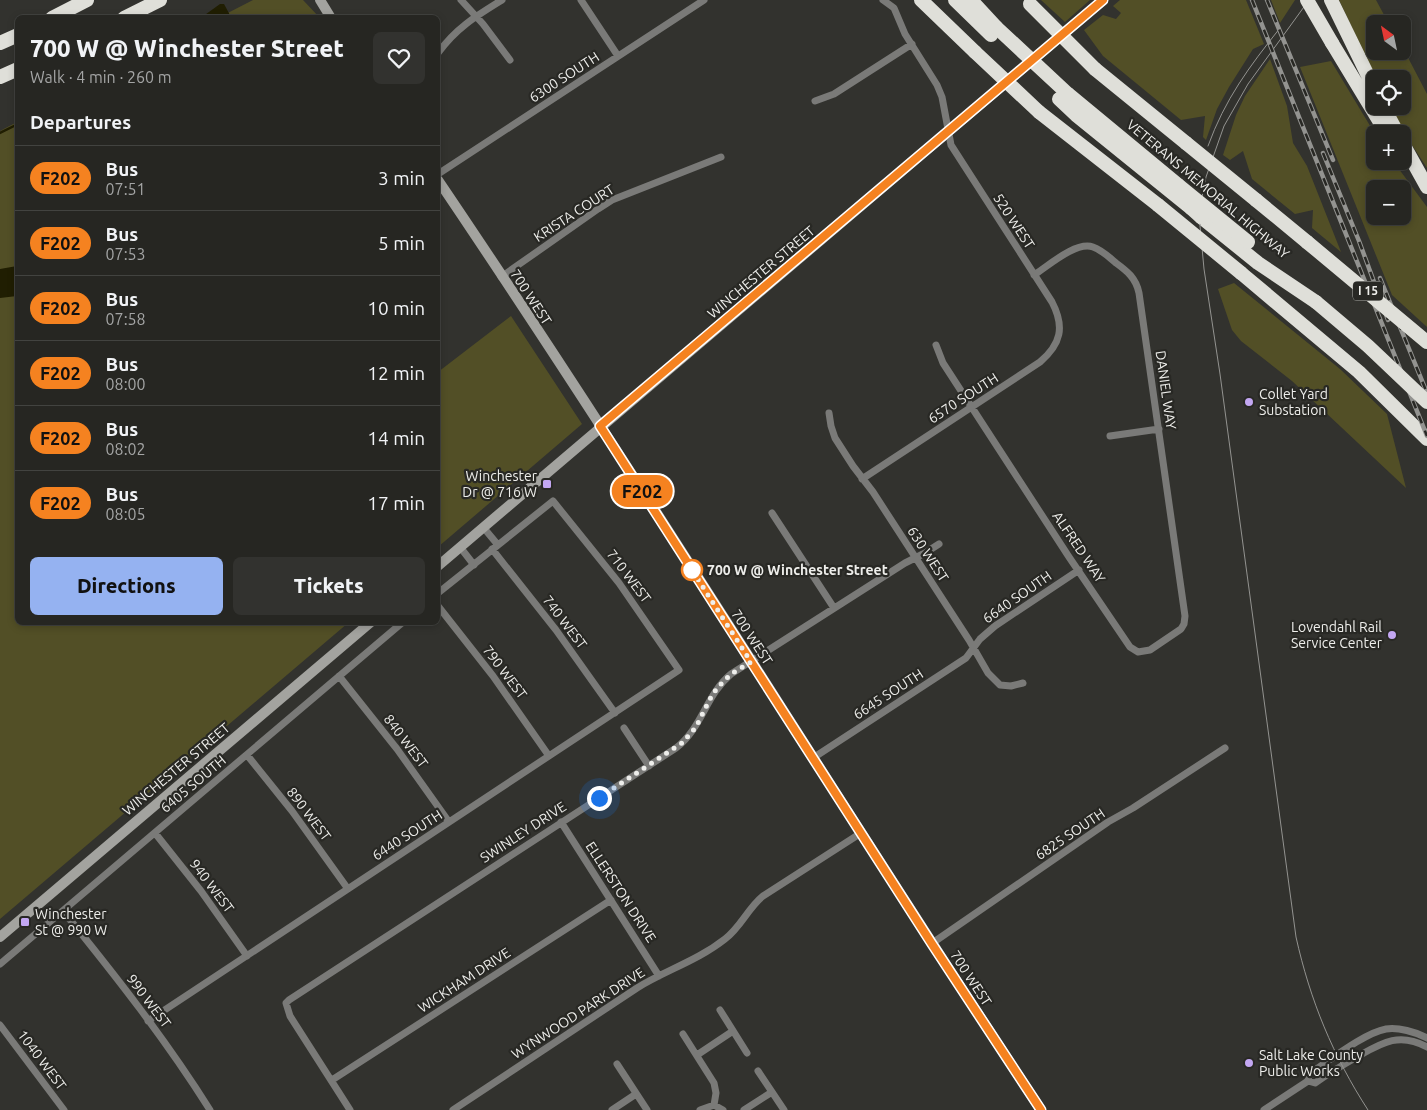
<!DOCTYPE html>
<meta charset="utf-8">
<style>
:root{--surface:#262622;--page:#32322f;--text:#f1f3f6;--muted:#a4a5a5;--line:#424340;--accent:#95b2f1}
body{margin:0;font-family:Ubuntu,sans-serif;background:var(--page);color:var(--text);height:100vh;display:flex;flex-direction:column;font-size:19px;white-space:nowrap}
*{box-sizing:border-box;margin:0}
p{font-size:16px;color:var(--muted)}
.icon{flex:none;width:28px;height:28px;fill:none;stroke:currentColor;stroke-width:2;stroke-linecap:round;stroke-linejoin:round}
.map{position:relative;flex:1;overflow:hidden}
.details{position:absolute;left:15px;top:15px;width:425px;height:610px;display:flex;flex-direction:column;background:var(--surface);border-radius:8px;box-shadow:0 2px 8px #0003,0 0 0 1px var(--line)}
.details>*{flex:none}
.badge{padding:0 10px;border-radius:16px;font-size:18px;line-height:32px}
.needle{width:32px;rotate:327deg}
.buttons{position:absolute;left:1366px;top:15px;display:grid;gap:10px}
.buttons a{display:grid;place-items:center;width:45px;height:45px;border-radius:8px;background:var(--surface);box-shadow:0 2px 8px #0003,0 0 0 1px var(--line);font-size:25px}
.you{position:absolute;width:25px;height:25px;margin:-12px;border:4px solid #fff;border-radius:50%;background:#1a73e8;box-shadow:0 0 0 8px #1a73e833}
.map>.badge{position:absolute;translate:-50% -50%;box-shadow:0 0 0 2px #fff}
h2{padding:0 15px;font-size:19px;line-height:45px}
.round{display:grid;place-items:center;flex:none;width:52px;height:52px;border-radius:8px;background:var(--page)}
.summary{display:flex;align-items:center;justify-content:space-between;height:85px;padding:0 15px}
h1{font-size:24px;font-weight:800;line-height:38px}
.button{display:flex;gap:10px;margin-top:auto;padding:10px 15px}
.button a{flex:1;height:58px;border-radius:8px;background:var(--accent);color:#111;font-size:20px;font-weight:800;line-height:58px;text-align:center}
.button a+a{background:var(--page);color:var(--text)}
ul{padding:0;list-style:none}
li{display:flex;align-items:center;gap:15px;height:65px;padding:0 15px;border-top:1px solid var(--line)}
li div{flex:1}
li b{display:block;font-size:19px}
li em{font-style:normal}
li .badge{min-width:55px;font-weight:700;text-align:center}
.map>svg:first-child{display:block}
.green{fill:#524f26;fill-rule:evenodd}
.water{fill:#201e02}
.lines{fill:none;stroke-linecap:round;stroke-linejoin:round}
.stream{stroke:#201e02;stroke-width:2.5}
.minor{stroke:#7a7a78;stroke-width:7}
.secondary{stroke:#a3a39f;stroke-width:10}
.motorway{stroke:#dfdfd9;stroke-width:14}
.tram{stroke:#939390;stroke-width:1}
.rail-casing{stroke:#939390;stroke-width:4.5}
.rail{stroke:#282824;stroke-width:2.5;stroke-dasharray:8;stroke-linecap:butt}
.motorway-bridge{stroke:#dfdfd9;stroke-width:14}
.line-casing{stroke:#fff;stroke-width:11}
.line{stroke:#f58220;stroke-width:8}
.walk{stroke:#eeeeeb;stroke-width:5;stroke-dasharray:0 9}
.poi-dot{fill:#c3a7f2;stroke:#282824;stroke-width:2}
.stop-dot{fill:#fff;stroke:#f58220;stroke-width:2.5}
.labels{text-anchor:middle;stroke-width:4.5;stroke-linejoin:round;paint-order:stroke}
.shield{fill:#282824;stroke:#b3b3af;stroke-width:1}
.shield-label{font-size:12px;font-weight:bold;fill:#eeeeeb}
.street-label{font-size:14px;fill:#eeeeeb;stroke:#282824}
.poi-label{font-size:14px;fill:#eeeeeb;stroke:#282824;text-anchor:start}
.stop-label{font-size:14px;font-weight:bold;fill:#eeeeeb;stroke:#282824;text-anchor:start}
</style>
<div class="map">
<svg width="1427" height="1110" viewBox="0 0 1427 1110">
<rect width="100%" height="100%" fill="#32322e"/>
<path class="green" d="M 253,0 L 303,0 L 319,17 L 218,18 Z
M 1041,0 L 1090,0 L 1065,22 Z
M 1120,0 L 1246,0 L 1264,44 L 1253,49 L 1229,87 L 1217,109 L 1206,140 L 1203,137 L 1205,116 L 1181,120 L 1103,56 L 1084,30 L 1103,15 L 1116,19 L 1121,13 L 1113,6 Z
M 1271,0 L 1295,0 L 1280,23 Z
M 1339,0 L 1376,0 L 1389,24 L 1375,24 L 1375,51 L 1402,51 L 1403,48 L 1427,94 L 1427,168 L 1410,142 L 1390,106 L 1402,106 L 1402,79 L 1376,79 Z
M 1270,59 L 1287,106 L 1293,143 L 1307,166 L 1341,252 L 1312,228 L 1313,210 L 1295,214 L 1252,179 L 1243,151 L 1230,160 L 1223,155 L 1236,115 L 1245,96 Z
M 1331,61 L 1375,134 L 1375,161 L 1393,161 L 1427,207 L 1427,327 L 1392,295 L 1300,67 ZM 1375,189 L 1402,189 L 1402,216 L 1375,216 Z
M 17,122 L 18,622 L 348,623 L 0,919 L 0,131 Z
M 1234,283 L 1340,369 L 1387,414 L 1406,488 L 1292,381 L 1241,341 L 1232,330 L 1218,289 Z
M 511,316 L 582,424 L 438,547 L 438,372 Z"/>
<path class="water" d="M 220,4 L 224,4 L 231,17 L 202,17 Z
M 17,266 L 17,296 L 0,298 L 0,269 Z"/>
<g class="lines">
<path class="stream" d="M 0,133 L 18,124"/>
<path class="minor" d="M 461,0 L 483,24 L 510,60
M 581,0 L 618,56
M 438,53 C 456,28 476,16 502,0
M 815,101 L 834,94 L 912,44
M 438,174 L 704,0
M 501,277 L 598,209 L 612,200 L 721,157
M 936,345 L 943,363 L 1069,557 L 1130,647 L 1138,652 L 1150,650 L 1181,629 L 1184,624 L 1185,616 L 1139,293 C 1136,278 1127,271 1116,263 C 1109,257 1102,250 1093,247 C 1076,241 1048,266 1034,275
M 829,413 L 831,426 L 835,438 L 853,466 L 873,492 L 969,640 L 988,673 L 1000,685 L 1011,686 L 1023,683
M 1110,436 L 1159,429
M 862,479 L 1040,362 C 1061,344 1065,327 1052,302 L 951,145 L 942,97 L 937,85 L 905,34 L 894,8 L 883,0
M 772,513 L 834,608
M 483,527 L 498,545
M 460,547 L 474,565
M 492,549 L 556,630 L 615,713
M 438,606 L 493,676 L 549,756
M 339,676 L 397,749 L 449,822
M 624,728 L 649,766
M 247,755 L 292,811 L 348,889
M 813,758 L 966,658 L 980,639 L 995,626 L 1079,570
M 561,822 L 659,976
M 155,833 L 201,891 L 247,956
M 63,911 C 115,975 166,1040 210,1110
M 931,944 L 1108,822 L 1133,808 L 1225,748
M 0,964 L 403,622
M 720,1010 L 747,1053
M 148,1021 L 679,670 L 619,583 L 553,501 L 438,593
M 0,1025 L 64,1110
M 683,1034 L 714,1083 L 716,1093 L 714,1105
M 697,1055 L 733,1031
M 617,1064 L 647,1110
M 758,1071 L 784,1110
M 332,1080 L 611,900
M 1308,1081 L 1309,1074 C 1329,1061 1364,1033 1386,1029 C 1398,1027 1416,1032 1427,1038
M 350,1110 L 290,1016 L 286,1003 L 289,1000 L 676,748 C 703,727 705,696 731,674 L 905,563 L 925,553 L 939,544
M 453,1110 L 637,988 C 666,970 697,961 725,939 C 741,927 748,908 763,896 L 861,833
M 612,1110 L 636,1094
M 700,1110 L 714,1105 L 723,1110
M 744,1110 L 772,1092
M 1264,1110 L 1308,1081 L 1315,1083 C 1328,1074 1341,1066 1355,1058 C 1380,1044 1398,1031 1427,1047"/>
<path class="secondary" d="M 320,0 L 331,18
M 438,180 C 645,486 838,802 1041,1110
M 438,566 L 1103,0
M 0,937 L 371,622"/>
<path class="motorway" d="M 921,0 L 975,52
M 955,0 L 991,35
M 971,0 L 996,27
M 1331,0 L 1375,90
M 52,18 L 87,0
M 124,18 L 160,0
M 0,43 L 18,35
M 1332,43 L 1387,134
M 1095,69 L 1186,143
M 0,77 L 18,69
M 1068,94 L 1178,185
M 1059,99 L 1076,115 L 1191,208
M 1383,106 L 1398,134
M 1039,112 L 1158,205
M 1402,142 L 1427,187
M 1256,200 L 1307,242
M 1201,217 L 1258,263 L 1316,302
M 1241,273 L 1359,372 L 1427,439"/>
<path class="tram" d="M 1309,0 L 1248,84 L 1224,126 L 1206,177 L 1201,202 L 1200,226 L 1204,269 L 1220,374 L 1296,937 C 1310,1000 1333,1056 1368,1110
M 1208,146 C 1225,99 1249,67 1280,28"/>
<defs>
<path id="rail" d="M 1252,0 L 1427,436
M 1267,0 L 1333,160
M 1323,153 L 1359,241 L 1388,320
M 1380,278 L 1427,393"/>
</defs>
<use href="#rail" class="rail-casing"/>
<use href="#rail" class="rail"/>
<path class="motorway-bridge" d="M 1307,0 L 1332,43
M 1030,4 L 1095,69
M 996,27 L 1068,94
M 975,52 L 1039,112
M 1186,143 L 1256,200
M 1178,185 L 1248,242
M 1158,205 L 1241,273
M 1191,208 L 1201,217
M 1307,242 L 1427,342
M 1316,302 L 1368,346 L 1427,402"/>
</g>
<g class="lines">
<defs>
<path id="line" d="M 1041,1110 L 932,944 L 600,426 L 1103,0"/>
</defs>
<use href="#line" class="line-casing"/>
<use href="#line" class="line"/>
<path class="walk" d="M 599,798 L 682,743 L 696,727 L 710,699 L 717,688 L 731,674 L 751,662 L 692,570"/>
</g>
<g class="poi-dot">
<circle cx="1249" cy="402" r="5"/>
<rect x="542" y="479" width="10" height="10" rx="2.5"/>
<circle cx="1392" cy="635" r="5"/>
<rect x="20" y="917" width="10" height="10" rx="2.5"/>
<circle cx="1249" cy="1063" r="5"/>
</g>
<circle class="stop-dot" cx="692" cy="570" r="10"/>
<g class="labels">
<rect class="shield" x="1353" y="281.5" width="30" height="19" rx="4"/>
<g class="shield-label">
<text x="1368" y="295">I 15</text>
</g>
<g class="street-label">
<text transform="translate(564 77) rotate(-33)" y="5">6300 SOUTH</text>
<text transform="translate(1208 189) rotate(40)" y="5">VETERANS MEMORIAL HIGHWAY</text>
<text transform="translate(574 213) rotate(-33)" y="5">KRISTA COURT</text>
<text transform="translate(1014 221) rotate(57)" y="5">520 WEST</text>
<text transform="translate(761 272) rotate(-40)" y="5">WINCHESTER STREET</text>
<text transform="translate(531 297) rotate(57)" y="5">700 WEST</text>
<text transform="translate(1166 390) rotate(82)" y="5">DANIEL WAY</text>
<text transform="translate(963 398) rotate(-33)" y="5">6570 SOUTH</text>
<text transform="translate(1079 547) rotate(56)" y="5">ALFRED WAY</text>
<text transform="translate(928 554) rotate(57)" y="5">630 WEST</text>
<text transform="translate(629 576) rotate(53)" y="5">710 WEST</text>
<text transform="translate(1017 597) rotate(-35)" y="5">6640 SOUTH</text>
<text transform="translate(565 622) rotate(53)" y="5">740 WEST</text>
<text transform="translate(752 637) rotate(57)" y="5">700 WEST</text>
<text transform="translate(505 672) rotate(53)" y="5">790 WEST</text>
<text transform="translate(888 694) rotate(-33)" y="5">6645 SOUTH</text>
<text transform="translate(406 741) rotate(53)" y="5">840 WEST</text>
<text transform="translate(176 769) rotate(-40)" y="5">WINCHESTER STREET</text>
<text transform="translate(193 784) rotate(-40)" y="5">6405 SOUTH</text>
<text transform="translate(309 814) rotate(53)" y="5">890 WEST</text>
<text transform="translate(523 832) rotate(-33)" y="5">SWINLEY DRIVE</text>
<text transform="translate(1070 834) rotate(-34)" y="5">6825 SOUTH</text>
<text transform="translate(407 835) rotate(-33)" y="5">6440 SOUTH</text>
<text transform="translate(212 886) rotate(53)" y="5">940 WEST</text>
<text transform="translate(621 892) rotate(57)" y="5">ELLERSTON DRIVE</text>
<text transform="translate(971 978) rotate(57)" y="5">700 WEST</text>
<text transform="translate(464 980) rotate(-33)" y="5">WICKHAM DRIVE</text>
<text transform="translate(149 1001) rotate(53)" y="5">990 WEST</text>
<text transform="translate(578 1013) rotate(-33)" y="5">WYNWOOD PARK DRIVE</text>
<text transform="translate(42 1060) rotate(53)" y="5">1040 WEST</text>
</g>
<g class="poi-label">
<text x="1259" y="399">Collet Yard<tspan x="1259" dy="16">Substation</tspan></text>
<text x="537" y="481" text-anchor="end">Winchester<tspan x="537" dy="16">Dr @ 716 W</tspan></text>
<text x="1382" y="632" text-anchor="end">Lovendahl Rail<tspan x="1382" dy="16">Service Center</tspan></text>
<text x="35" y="919">Winchester<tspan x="35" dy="16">St @ 990 W</tspan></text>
<text x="1259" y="1060">Salt Lake County<tspan x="1259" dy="16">Public Works</tspan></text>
</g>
<g class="stop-label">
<text x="707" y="575">700 W @ Winchester Street</text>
</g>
</g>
</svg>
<div class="buttons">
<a><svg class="needle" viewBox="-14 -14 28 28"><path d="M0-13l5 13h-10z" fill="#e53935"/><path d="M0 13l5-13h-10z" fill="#a4a5a5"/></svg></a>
<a><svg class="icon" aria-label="locate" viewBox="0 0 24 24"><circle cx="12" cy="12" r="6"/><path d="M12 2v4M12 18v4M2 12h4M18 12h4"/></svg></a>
<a>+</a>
<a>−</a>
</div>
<div class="you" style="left:599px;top:798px"></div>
<b class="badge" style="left:642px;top:491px;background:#f58220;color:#111">F202</b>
<section class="details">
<div class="summary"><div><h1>700 W @ Winchester Street</h1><p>Walk · 4 min · 260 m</p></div><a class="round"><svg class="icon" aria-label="heart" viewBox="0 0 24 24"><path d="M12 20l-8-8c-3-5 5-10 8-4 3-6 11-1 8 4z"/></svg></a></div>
<h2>Departures</h2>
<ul>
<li><span class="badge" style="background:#f58220;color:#111">F202</span><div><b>Bus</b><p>07:51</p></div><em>3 min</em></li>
<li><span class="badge" style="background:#f58220;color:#111">F202</span><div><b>Bus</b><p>07:53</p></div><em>5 min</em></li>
<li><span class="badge" style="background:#f58220;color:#111">F202</span><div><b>Bus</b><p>07:58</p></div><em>10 min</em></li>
<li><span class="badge" style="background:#f58220;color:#111">F202</span><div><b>Bus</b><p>08:00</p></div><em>12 min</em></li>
<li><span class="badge" style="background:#f58220;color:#111">F202</span><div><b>Bus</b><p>08:02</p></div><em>14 min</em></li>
<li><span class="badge" style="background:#f58220;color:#111">F202</span><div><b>Bus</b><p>08:05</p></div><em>17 min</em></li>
</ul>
<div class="button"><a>Directions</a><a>Tickets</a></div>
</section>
</div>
